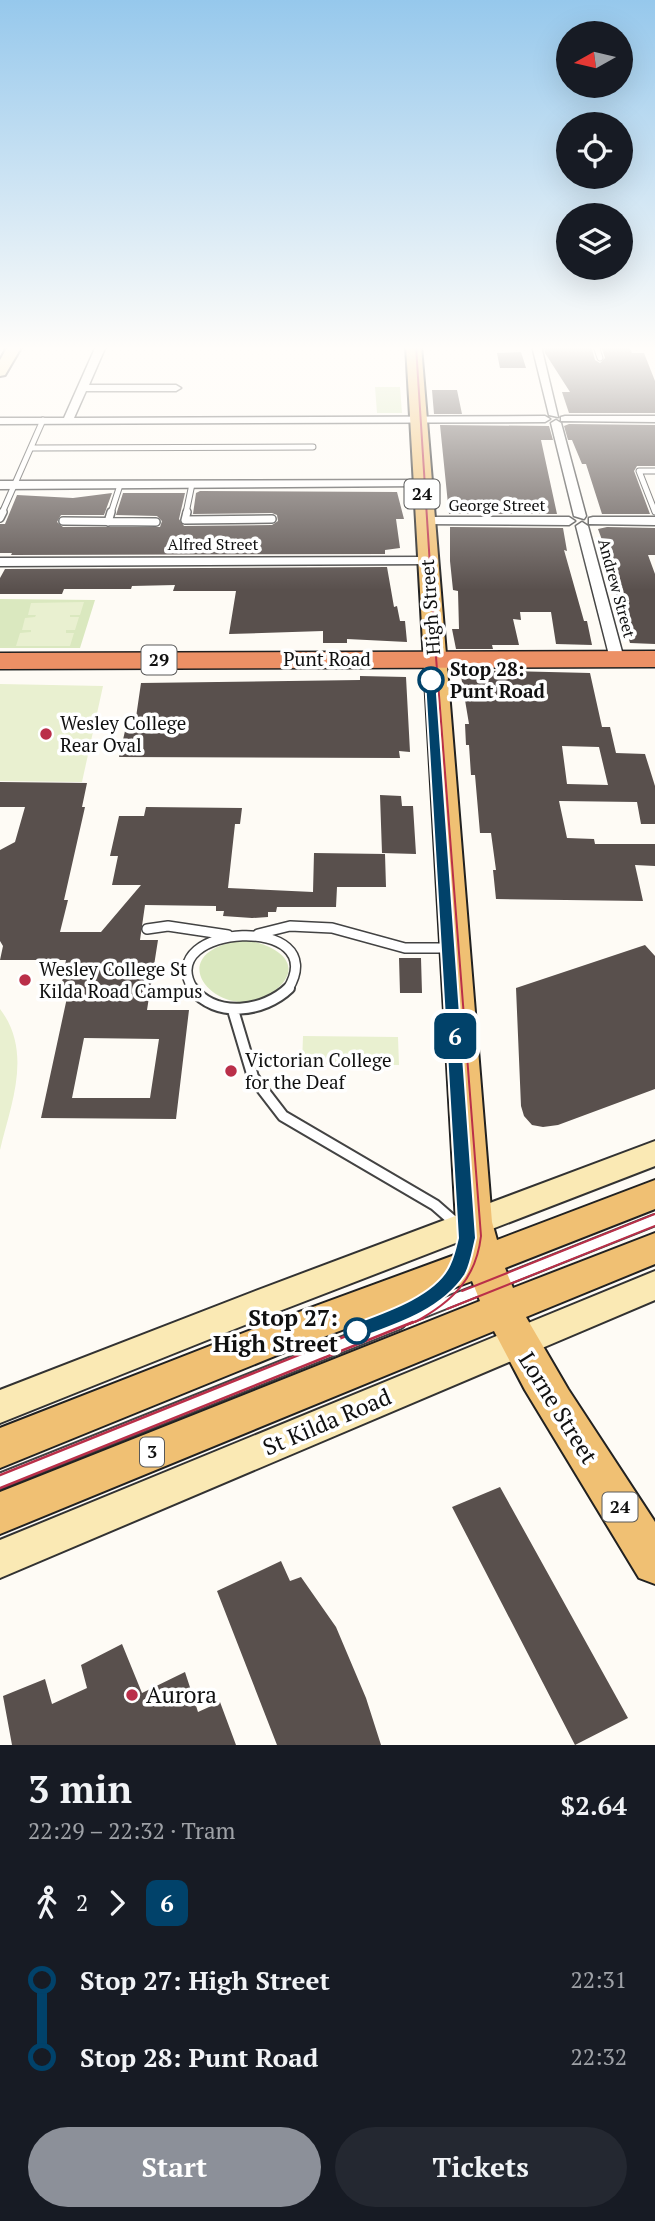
<!DOCTYPE html>
<meta charset="utf-8">
<style>
:root{--surface:#171b24;--page:#242831;--text:#f1f3f6;--muted:#9ea1a6;--accent:#8c9099}
body{margin:0;font-family:"PT Serif",serif;background:var(--page);color:var(--text);height:100vh;display:flex;flex-direction:column;font-size:26px;white-space:nowrap}
*{box-sizing:border-box;margin:0}
p{font-size:23px;color:var(--muted)}
.icon{flex:none;width:38px;height:38px;fill:none;stroke:currentColor;stroke-width:2;stroke-linecap:round;stroke-linejoin:round}
.map{position:relative;height:1745px;overflow:hidden}
.details{display:flex;flex-direction:column;background:var(--surface);flex:1}
.details>*{flex:none}
.badge{padding:0 14px;border-radius:10px;font-size:24px;line-height:46px}
.needle{width:46px;rotate:262deg}
.tools{position:absolute;left:556px;top:21px;display:grid;gap:14px}
.tools a{display:grid;place-items:center;width:77px;height:77px;border-radius:50%;background:var(--surface);box-shadow:0 7px 28px #0002;font-size:35px}
.map>.badge{position:absolute;translate:-50% -50%;box-shadow:0 0 0 4px #fff}
.legs{display:flex;align-items:center;gap:10px;height:77px;padding:0 28px;font-size:23px}
.legs p{margin-inline-start:auto}
.overview{display:flex;align-items:center;justify-content:space-between;height:119px;padding:0 28px}
h1{font-size:38px;font-weight:800;line-height:52px}
.action{display:flex;gap:14px;margin-top:auto;padding:14px 28px}
.action a{flex:1;height:80px;border-radius:42px;background:var(--accent);color:#fff;font-size:28px;font-weight:800;line-height:80px;text-align:center}
.action a+a{background:var(--page);color:var(--text)}
ul{padding:0 28px;list-style:none}
li{display:flex;align-items:center;gap:24px;height:77px;font-size:26px}
li i{display:grid;place-items:center;width:10px;height:100%;margin:0 9px;background:currentColor}
li i::after{content:'';width:18px;height:18px;margin:-9px;border:5px solid;border-radius:50%;background:var(--surface)}
li p{margin-inline-start:auto}
li:first-child i{background:linear-gradient(#0000 50%,currentColor 0)}
li:last-child i{background:linear-gradient(currentColor 50%,#0000 0)}
.map>svg:first-child{display:block}
.green{fill:#dae8bf}
.pitch{fill:#e9f0d0}
.building{fill:#59504d;fill-rule:evenodd}
.lines{fill:none;stroke-linecap:round;stroke-linejoin:round}
.lane-far4-casing{stroke:#434343;stroke-width:7}
.lane-far3-casing{stroke:#434343;stroke-width:10}
.lane-far2-casing{stroke:#434343;stroke-width:12}
.lane-far1-casing{stroke:#434343;stroke-width:14}
.lane-casing{stroke:#434343;stroke-width:18}
.street-casing{stroke:#434343;stroke-width:3}
.secondary-casing{stroke:#323232;stroke-width:4}
.primary-casing{stroke:#212121;stroke-width:4}
.highway-casing{stroke:#212121;stroke-width:3}
.lane-far4{stroke:#fff;stroke-width:5}
.lane-far3{stroke:#fff;stroke-width:7}
.lane-far2{stroke:#fff;stroke-width:9}
.lane-far1{stroke:#fff;stroke-width:10}
.lane{stroke:#fff;stroke-width:14}
.street{fill:#fff;fill-rule:evenodd}
.secondary{fill:#fae9b4;fill-rule:evenodd}
.primary{fill:#f0c073;fill-rule:evenodd}
.highway{fill:#ec9065;fill-rule:evenodd}
.tram-far1{stroke:#ba2f49;stroke-width:2}
.tram{stroke:#ba2f49;stroke-width:2.5}
.line-1{fill:#01426a;stroke:#fff;stroke-width:2}
.stop-1-dot{fill:#fff;stroke:#01426a;stroke-width:3.5}
.poi-dot{fill:#ba2f49;stroke:#fff;stroke-width:2.5}
.labels{text-anchor:middle;stroke-width:7;stroke-linejoin:round;paint-order:stroke}
.far-street-label{font-size:16px;fill:#101010;stroke:#fff}
.shield{fill:#fff;stroke:#585858;stroke-width:2}
.shield-label{font-size:18px;font-weight:bold;fill:#101010}
.street-label{font-size:19px;fill:#101010;stroke:#fff}
.stop-label{font-size:19px;font-weight:bold;fill:#101010;stroke:#fff;text-anchor:start}
.poi-label{font-size:19px;fill:#101010;stroke:#fff;text-anchor:start}
.near-stop-label{font-size:23px;font-weight:bold;fill:#101010;stroke:#fff;text-anchor:end}
.near-street-label{font-size:23px;fill:#101010;stroke:#fff}
.near-poi-label{font-size:23px;fill:#101010;stroke:#fff;text-anchor:start}
</style>
<div class="map">
<svg width="655" height="1745" viewBox="0 0 655 1745">
<rect width="100%" height="100%" fill="#fefbf5"/>
<path class="green" d="M 375,387 L 400,387 L 402,413 L 377,413 Z
M 0,599 L 95,600 L 80,648 L 0,648 Z
M 243,940 C 267,942 308,960 278,988 C 229,1034 149,954 243,940 Z"/>
<path class="pitch" d="M 84,602 L 80,615 L 70,615 L 70,617 L 79,617 L 75,630 L 66,630 L 66,633 L 74,633 L 70,646 L 16,646 L 20,633 L 31,632 L 31,630 L 22,630 L 25,618 L 35,617 L 36,615 L 28,615 L 31,603 Z
M 0,684 L 103,686 L 82,782 L 0,781 Z
M 0,1009 C 33,1052 11,1104 0,1150 Z
M 303,1036 L 398,1037 L 399,1065 L 302,1064 Z"/>
<path class="building" d="M 544,346 L 591,346 L 595,360 L 600,363 L 605,358 L 601,346 L 629,346 L 632,353 L 644,353 L 655,381 L 655,413 L 569,413 L 562,392 L 570,392 L 545,353 Z
M 521,352 L 526,368 L 500,368 L 497,353 Z
M 432,390 L 457,390 L 462,414 L 434,414 Z
M 569,424 L 655,425 L 655,466 L 637,466 L 634,471 L 650,514 L 602,514 L 586,464 L 582,464 L 572,440 L 568,440 L 564,426 Z
M 440,425 L 549,426 L 553,440 L 541,440 L 557,514 L 449,514 Z
M 200,491 L 397,492 L 404,519 L 396,519 L 400,548 L 385,550 L 385,554 L 11,555 L 12,553 L 0,553 L 0,524 L 5,524 L 17,495 L 73,498 L 112,493 L 104,515 L 61,515 L 57,522 L 63,527 L 160,527 L 162,521 L 157,516 L 116,515 L 123,493 L 185,493 L 179,519 L 184,526 L 272,525 L 278,521 L 277,515 L 272,513 L 193,514 L 196,493 Z
M 450,527 L 563,528 L 567,551 L 564,550 L 584,621 L 587,621 L 592,645 L 556,644 L 551,612 L 520,612 L 521,620 L 513,619 L 519,645 L 492,645 L 493,649 L 456,649 L 452,629 L 459,629 L 458,591 L 453,590 L 450,561 Z
M 607,527 L 655,528 L 655,555 L 648,555 L 655,574 L 655,644 L 630,643 L 609,570 L 613,570 L 598,529 Z
M 387,567 L 394,607 L 397,606 L 400,621 L 405,621 L 407,642 L 347,639 L 347,643 L 323,643 L 323,631 L 229,634 L 236,591 L 173,591 L 175,585 L 132,586 L 131,589 L 64,589 L 62,594 L 0,594 L 0,578 L 5,569 Z
M 460,670 L 590,673 L 602,727 L 610,727 L 616,753 L 645,754 L 655,786 L 655,824 L 641,824 L 637,802 L 559,801 L 567,838 L 594,839 L 595,844 L 655,844 L 655,866 L 635,865 L 643,901 L 496,899 L 493,870 L 496,870 L 491,833 L 480,833 L 475,775 L 471,775 L 469,745 L 466,745 L 465,724 L 469,724 ZM 562,746 L 599,747 L 608,785 L 567,784 Z
M 360,676 L 406,677 L 410,752 L 399,751 L 400,758 L 119,757 L 125,731 L 134,731 L 141,683 L 360,680 Z
M 0,782 L 87,783 L 82,807 L 85,807 L 64,900 L 68,900 L 60,932 L 101,932 L 141,885 L 112,885 L 118,856 L 110,856 L 119,816 L 144,816 L 146,807 L 242,808 L 240,824 L 235,824 L 228,888 L 313,892 L 314,853 L 385,854 L 386,887 L 337,887 L 336,907 L 277,907 L 276,912 L 268,912 L 268,917 L 252,918 L 223,916 L 224,911 L 216,911 L 216,906 L 145,905 L 140,940 L 158,940 L 147,1010 L 189,1010 L 176,1119 L 41,1118 L 68,993 L 60,993 L 66,960 L 0,960 L 3,946 L 0,941 L 0,850 L 15,842 L 25,807 L 0,807 ZM 84,1038 L 159,1039 L 150,1098 L 72,1098 Z
M 380,795 L 401,796 L 402,806 L 413,806 L 416,854 L 382,853 Z
M 645,945 L 655,956 L 655,1089 L 558,1125 L 543,1127 L 532,1125 L 524,1116 L 521,1106 L 516,988 Z
M 399,958 L 421,958 L 422,993 L 400,993 Z
M 500,1487 L 628,1718 L 575,1745 L 452,1507 Z
M 281,1561 L 290,1581 L 301,1577 L 336,1627 L 366,1698 L 381,1745 L 277,1745 L 217,1591 Z
M 122,1644 L 142,1693 L 185,1672 L 198,1712 L 220,1702 L 236,1745 L 12,1745 L 3,1696 L 45,1679 L 52,1704 L 87,1688 L 81,1665 Z"/>
<g class="lines">
<defs>
<path id="lane-far4" d="M 596,346 L 600,358
M 33,448 L 313,447
M 655,471 L 639,471 L 655,512
M 2,513 L 43,420
M 111,513 L 120,485
M 186,513 L 192,484"/>
<path id="lane-far3" d="M 187,512 L 185,520 L 272,519
M 0,518 L 3,512
M 63,521 L 156,522
M 108,522 L 111,512"/>
<path id="lane-far2" d="M 147,929 L 168,926 L 228,935
M 258,934 L 290,926 L 332,928 L 405,948 L 450,948
M 193,989 C 152,923 334,913 288,989"/>
<path id="lane-far1" d="M 192,988 C 216,1019 264,1012 289,988
M 233,1010 L 253,1077 L 283,1116 L 435,1205 L 459,1226
M 499,1282 L 655,1220
M 393,1324 L 486,1287"/>
<path id="lane" d="M 0,1481 L 398,1322"/>
<path id="street" d="M 96,346 L 106,346 L 89,385 L 176,385 L 181,388 L 176,391 L 86,391 L 74,418 L 545,416 L 550,419 L 545,422 L 0,424 L 0,418 L 64,418 Z
M 532,346 L 541,346 L 558,417 L 549,415 Z
M 565,416 L 655,416 L 655,422 L 561,421 L 561,417 Z
M 556,420 L 561,423 L 586,516 L 584,519 L 574,516 L 551,423 Z
M 0,481 L 421,480 L 427,483 L 421,486 L 0,489 Z
M 424,517 L 569,517 L 575,521 L 569,525 L 420,524 L 420,518 Z
M 593,517 L 655,517 L 655,525 L 589,524 L 589,518 Z
M 582,522 L 588,526 L 624,659 L 622,662 L 612,662 L 610,659 L 576,526 Z
M 427,557 L 433,561 L 432,564 L 0,566 L 0,558 Z"/>
<path id="secondary" d="M 8,346 L 22,346 L 5,375 L 0,376 L 0,360 Z
M 655,1141 L 655,1166 L 282,1310 L 0,1423 L 0,1390 L 258,1290 Z
M 655,1271 L 655,1300 L 0,1578 L 0,1540 Z"/>
<path id="primary" d="M 406,346 L 421,346 L 492,1222 L 497,1240 L 655,1180 L 655,1209 L 505,1268 L 513,1288 L 655,1233 L 655,1264 L 526,1317 L 568,1389 L 655,1522 L 655,1584 L 639,1578 L 525,1390 L 494,1331 L 0,1534 L 0,1492 L 480,1301 L 472,1281 L 297,1347 L 0,1468 L 0,1428 L 269,1323 L 463,1252 L 456,1222 Z"/>
<path id="highway" d="M 655,651 L 655,667 L 0,669 L 0,653 Z"/>
</defs>
<use href="#lane-far4" class="lane-far4-casing"/>
<use href="#lane-far3" class="lane-far3-casing"/>
<use href="#lane-far2" class="lane-far2-casing"/>
<use href="#lane-far1" class="lane-far1-casing"/>
<use href="#lane" class="lane-casing"/>
<use href="#street" class="street-casing"/>
<use href="#secondary" class="secondary-casing"/>
<use href="#primary" class="primary-casing"/>
<use href="#highway" class="highway-casing"/>
<use href="#lane-far4" class="lane-far4"/>
<use href="#lane-far3" class="lane-far3"/>
<use href="#lane-far2" class="lane-far2"/>
<use href="#lane-far1" class="lane-far1"/>
<use href="#lane" class="lane"/>
<use href="#street" class="street"/>
<use href="#secondary" class="secondary"/>
<use href="#primary" class="primary"/>
<use href="#highway" class="highway"/>
<path class="tram-far1" d="M 462,1291 L 655,1214
M 447,1309 L 655,1226
M 408,1311 L 438,1291 L 458,1271 L 467,1238 L 456,1043
M 415,1322 C 452,1302 476,1279 481,1236 L 435,644 L 416,346
M 376,1324 L 416,1308
M 409,1324 L 424,1318"/>
<path class="tram" d="M 0,1475 L 381,1322
M 0,1488 L 413,1322"/>
</g>
<linearGradient id="sky" x2="0" y2="1"><stop stop-color="#96c8ec"/><stop offset="0.59" stop-color="#fffdfa"/><stop offset="1" stop-color="#fffdfa" stop-opacity="0"/></linearGradient>
<rect width="655" height="590" fill="url(#sky)"/>
<path class="line-1" d="M 431,677 L 436,680 L 476,1238 C 473,1249 471,1265 465,1275 C 441,1311 395,1325 357,1339 L 350,1337 L 347,1331 L 350,1325 C 380,1314 437,1296 450,1264 C 454,1256 456,1246 458,1238 L 425,680 Z"/>
<g class="stop-1-dot">
<circle cx="431" cy="680" r="12"/>
<circle cx="357" cy="1331" r="12"/>
</g>
<g class="poi-dot">
<circle cx="46" cy="734" r="7"/>
<circle cx="25" cy="980" r="7"/>
<circle cx="231" cy="1071" r="7"/>
<circle cx="132" cy="1695" r="7"/>
</g>
<g class="labels">
<g class="far-street-label">
<text x="497" y="511">George Street</text>
<text x="213" y="550">Alfred Street</text>
<text transform="translate(617 588) rotate(75)" y="6">Andrew Street</text>
</g>
<g class="shield">
<rect x="404.5" y="479.5" width="35" height="29" rx="5"/>
<rect x="141.5" y="645.5" width="35" height="29" rx="5"/>
<rect x="140" y="1437.5" width="24" height="29" rx="5"/>
<rect x="602.5" y="1492.5" width="35" height="29" rx="5"/>
</g>
<g class="shield-label">
<text x="422" y="500">24</text>
<text x="159" y="666">29</text>
<text x="152" y="1458">3</text>
<text x="620" y="1513">24</text>
</g>
<g class="street-label">
<text transform="translate(430 607) rotate(-94)" y="7">High Street</text>
<text x="327" y="666">Punt Road</text>
</g>
<g class="stop-label">
<text x="450" y="676">Stop 28:<tspan x="450" dy="22">Punt Road</tspan></text>
</g>
<g class="poi-label">
<text x="60" y="730">Wesley College<tspan x="60" dy="22">Rear Oval</tspan></text>
<text x="39" y="976">Wesley College St<tspan x="39" dy="22">Kilda Road Campus</tspan></text>
<text x="245" y="1067">Victorian College<tspan x="245" dy="22">for the Deaf</tspan></text>
</g>
<g class="near-stop-label">
<text x="338" y="1326">Stop 27:<tspan x="338" dy="26">High Street</tspan></text>
</g>
<g class="near-street-label">
<text transform="translate(558 1408) rotate(58)" y="8">Lorne Street</text>
<text transform="translate(327 1422) rotate(-23)" y="8">St Kilda Road</text>
</g>
<g class="near-poi-label">
<text x="146" y="1703">Aurora</text>
</g>
</g>
</svg>
<div class="tools">
<a><svg class="needle" viewBox="-14 -14 28 28"><path d="M0-13l5 13h-10z" fill="#e53935"/><path d="M0 13l5-13h-10z" fill="#9ea1a6"/></svg></a>
<a><svg class="icon" aria-label="locate" viewBox="0 0 24 24"><circle cx="12" cy="12" r="6"/><path d="M12 2v4M12 18v4M2 12h4M18 12h4"/></svg></a>
<a><svg class="icon" aria-label="layers" viewBox="0 0 24 24"><path d="M12 4l9 5-9 5-9-5zM3 14l9 5 9-5"/></svg></a>
</div>
<b class="badge" style="left:455px;top:1036px;background:#01426a;color:#fff">6</b>
</div>
<section class="details">
<div class="overview"><div><h1>3 min</h1><p>22:29 – 22:32 · Tram</p></div><b>$2.64</b></div>
<div class="legs"><svg class="icon" aria-label="walk" viewBox="0 0 24 24"><circle cx="13" cy="4" r="2"/><path d="M13 8l-2 6 4 7M11 14l-3 7M7 12l3-4h3l4 4"/></svg>2<svg class="icon" aria-label="forward" viewBox="0 0 24 24"><path d="M9 5l7 7-7 7"/></svg><b class="badge" style="background:#01426a;color:#fff">6</b></div>
<ul>
<li><i style="color:#01426a"></i><b>Stop 27: High Street</b><p>22:31</p></li>
<li><i style="color:#01426a"></i><b>Stop 28: Punt Road</b><p>22:32</p></li>
</ul>
<div class="action"><a>Start</a><a>Tickets</a></div>
</section>
